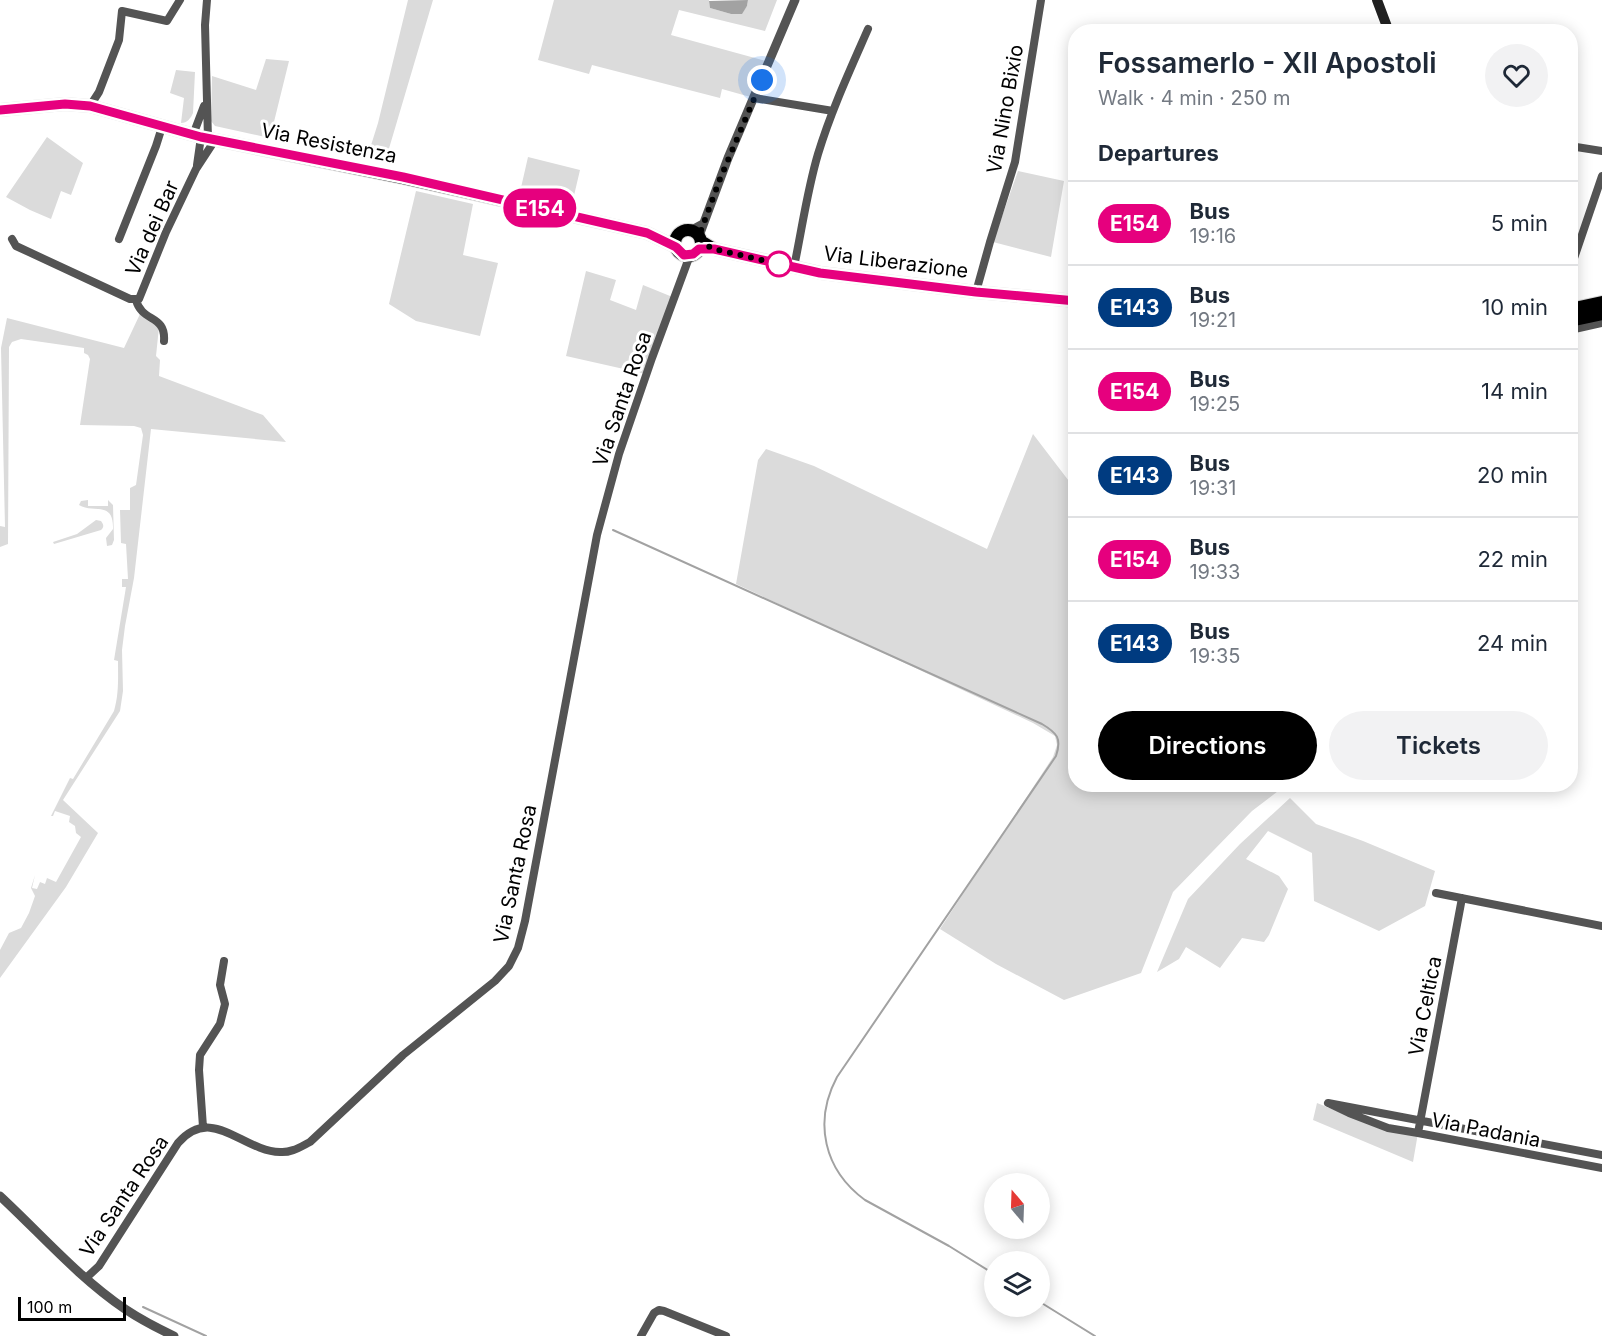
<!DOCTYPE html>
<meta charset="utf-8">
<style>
:root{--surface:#fff;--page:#f2f2f3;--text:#1f2937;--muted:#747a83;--line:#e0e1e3;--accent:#000}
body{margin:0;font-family:Inter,sans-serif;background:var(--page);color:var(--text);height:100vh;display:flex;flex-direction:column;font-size:22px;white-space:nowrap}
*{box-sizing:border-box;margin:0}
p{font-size:20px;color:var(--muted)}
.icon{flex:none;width:33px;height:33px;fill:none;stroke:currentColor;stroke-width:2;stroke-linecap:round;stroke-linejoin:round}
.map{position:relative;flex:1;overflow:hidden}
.sheet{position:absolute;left:1068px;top:24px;width:510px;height:768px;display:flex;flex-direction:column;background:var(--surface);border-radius:24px;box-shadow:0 3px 15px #0003}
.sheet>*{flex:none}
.badge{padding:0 12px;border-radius:20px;font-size:21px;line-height:39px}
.needle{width:39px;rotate:341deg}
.buttons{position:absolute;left:984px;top:1173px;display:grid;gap:12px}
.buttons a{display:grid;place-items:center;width:66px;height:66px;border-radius:50%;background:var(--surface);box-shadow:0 3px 15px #0003;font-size:30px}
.scale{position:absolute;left:18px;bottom:15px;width:108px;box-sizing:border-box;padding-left:6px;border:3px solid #000;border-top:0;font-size:16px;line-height:21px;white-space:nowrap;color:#000;-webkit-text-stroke:4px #fff;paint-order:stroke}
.you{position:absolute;width:30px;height:30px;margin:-15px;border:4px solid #fff;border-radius:50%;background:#1a73e8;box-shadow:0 0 0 9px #1a73e833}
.map>.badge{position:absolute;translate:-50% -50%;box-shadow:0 0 0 3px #fff}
h2{padding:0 30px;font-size:22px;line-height:54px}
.round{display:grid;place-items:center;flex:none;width:63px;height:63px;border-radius:32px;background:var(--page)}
.headline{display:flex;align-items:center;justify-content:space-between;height:102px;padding:0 30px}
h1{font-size:28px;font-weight:600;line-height:45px}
.action{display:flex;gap:12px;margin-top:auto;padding:12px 30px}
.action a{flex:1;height:69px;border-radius:36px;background:var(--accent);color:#fff;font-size:24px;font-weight:600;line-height:69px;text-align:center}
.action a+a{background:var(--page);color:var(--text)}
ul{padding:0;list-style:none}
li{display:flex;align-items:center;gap:18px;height:84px;padding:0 30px;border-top:2px solid var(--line)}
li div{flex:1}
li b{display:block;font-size:22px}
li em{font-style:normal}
li .badge{min-width:66px;font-weight:700;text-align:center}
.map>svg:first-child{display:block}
.green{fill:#dbdbdb}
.water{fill:#a2a2a2}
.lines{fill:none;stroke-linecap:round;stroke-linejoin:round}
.stream{stroke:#a2a2a2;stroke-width:2}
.primary-casing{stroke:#dbdbdb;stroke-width:14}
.minor{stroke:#545454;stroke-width:8}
.tertiary{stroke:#545454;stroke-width:9}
.secondary{stroke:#212121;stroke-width:10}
.primary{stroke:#000;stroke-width:12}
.line-casing{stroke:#fff;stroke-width:14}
.line{stroke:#e6007e;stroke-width:9}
.walk{stroke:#000;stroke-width:6;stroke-dasharray:0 10.8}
.stop-dot{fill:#fff;stroke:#e6007e;stroke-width:3}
.labels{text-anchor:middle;stroke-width:6;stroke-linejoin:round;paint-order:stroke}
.street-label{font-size:20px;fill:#000;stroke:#fff}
</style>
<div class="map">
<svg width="1602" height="1336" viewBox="0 0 1602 1336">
<rect width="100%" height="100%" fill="#fff"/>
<path class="green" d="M 408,0 L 433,0 L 385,162 L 367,158 L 378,123 Z
M 554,0 L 709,0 L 710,8 L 731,14 L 741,14 L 747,6 L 748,0 L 777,0 L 765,31 L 679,10 L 671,35 L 769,62 L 754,98 L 722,89 L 720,98 L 592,65 L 589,74 L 538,60 Z
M 266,59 L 289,61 L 270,138 L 215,126 L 211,121 L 212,76 L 256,90 Z
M 176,70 L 195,72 L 193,113 C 191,118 187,123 181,123 L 184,98 L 170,93 Z
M 47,137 L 83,163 L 71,195 L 61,191 L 51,219 L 30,210 L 6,197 Z
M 528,157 L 580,170 L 572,204 L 520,192 Z
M 1018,171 L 1064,181 L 1051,257 L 993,242 Z
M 416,191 L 473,204 L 463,255 L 498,263 L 480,336 L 416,321 L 389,304 Z
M 586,271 L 616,280 L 610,300 L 636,310 L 643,285 L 675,298 L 646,374 L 566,356 Z
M 140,314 L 159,327 L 156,356 L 160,360 L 159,376 L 263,415 L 286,442 L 151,429 L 134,578 L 125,626 L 122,650 L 123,691 L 120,711 L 63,800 L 98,833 L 66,887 L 0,978 L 0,950 L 9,933 L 21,928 L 29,913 L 35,896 L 31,888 L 35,875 L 32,888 L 37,889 L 40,882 L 45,884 L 47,878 L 56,882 L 81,837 L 76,833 L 75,826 L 69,822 L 70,816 L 55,811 L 53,816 L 51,816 L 70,778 L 73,779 L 114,711 C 119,694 118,678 118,661 L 114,660 L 126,587 L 122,587 L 122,579 L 128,579 L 126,544 L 121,543 L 120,510 L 130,510 L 130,488 L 136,485 L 143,435 L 141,428 L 134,426 L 80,425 L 90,359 L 88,355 L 84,353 L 84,348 L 21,339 L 12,342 L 9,347 L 8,544 L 0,547 L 0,526 L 5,527 L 1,348 L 7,318 L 124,348 Z
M 1033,434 L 1075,489 L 1076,784 L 1286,785 L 1252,811 L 1173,892 L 1141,973 L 1064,1000 L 996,964 L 940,929 L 1053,757 L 1057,745 L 1055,736 L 1033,723 L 736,584 L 758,460 L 766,449 L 814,466 L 987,549 Z
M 88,500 L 88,506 L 108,506 L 108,500 L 113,505 L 114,540 L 112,545 L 107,546 L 106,538 L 113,529 C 114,500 93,514 79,505 L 81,501 Z
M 96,520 L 101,521 C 104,525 104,527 101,530 L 54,544 L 53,542 L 77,534 Z
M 1290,798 L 1316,824 L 1363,841 L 1435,871 L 1425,906 L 1379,931 L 1314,901 L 1312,853 L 1268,831 L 1246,859 L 1279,876 L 1288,889 L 1269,935 L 1264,942 L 1242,938 L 1220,968 L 1186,947 L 1179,959 L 1157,972 L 1188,899 L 1240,844 Z
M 1317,1103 L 1382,1129 L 1418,1133 L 1413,1162 L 1313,1120 Z"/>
<path class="water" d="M 748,0 L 747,6 L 742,14 L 731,14 L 710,8 L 709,1 Z"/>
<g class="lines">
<path class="stream" d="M 613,530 L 1042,724 C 1057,733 1062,738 1056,756 L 837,1077 C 813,1122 824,1170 865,1200 L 949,1246 L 994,1274
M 1040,1302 L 1095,1336
M 143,1307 L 206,1336"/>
<defs>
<path id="primary" d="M 0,110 L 65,104 L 90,106 L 201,137 L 403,178 L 647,233 L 676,247
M675 243a13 13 0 1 1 26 0a13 13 0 1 1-26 0Z
M 701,241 L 714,249 L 821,273 L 976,292 L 1076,301
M 1570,309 L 1602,302
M 1570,321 L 1602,314"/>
</defs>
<use href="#primary" class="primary-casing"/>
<path class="minor" d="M 207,0 L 205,25 L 208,139
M 754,98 L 833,111
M 90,106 L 99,92 L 119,40 L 122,11 L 167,21 L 180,0
M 193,135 L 204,106
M 1570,146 L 1602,151
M 197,165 L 201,137
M 12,239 L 16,246 L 130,299 L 139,299 L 166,232 L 196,169 L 215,140
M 119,239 L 156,146 L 162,127
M 794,267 C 802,229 807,191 818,154 C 831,111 850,70 868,29
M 1570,270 L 1602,176
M 976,292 L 990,242 L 1015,162 L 1041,0
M 136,300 C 142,323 166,314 164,341
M 1570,330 L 1602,323
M 1436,893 L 1602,926
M 1462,898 L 1418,1133 L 1602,1168
M 203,1127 L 199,1070 L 200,1055 L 220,1024 L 225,1004 L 220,985 L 224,961
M 1418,1133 L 1388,1128 L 1349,1113 L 1328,1103 L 1602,1155
M 86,1278 L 99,1266 L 178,1143 C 212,1104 242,1151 280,1152 C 291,1153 300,1147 310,1142 L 403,1055 L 495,981 L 509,966 L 518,948 L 525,921 L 597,535 L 619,454 L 652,358 L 690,255
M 641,1336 L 654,1313 L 659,1310 L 664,1311 L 726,1336"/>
<path class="tertiary" d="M 692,230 L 703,224
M 699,236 L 728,158 L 795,0
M 0,1196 C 41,1234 78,1277 125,1309 C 140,1319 157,1328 174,1336"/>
<path class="secondary" d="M 1377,0 L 1389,32"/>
<use href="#primary" class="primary"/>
</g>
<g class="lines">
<defs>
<path id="line" d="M 0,110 L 65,104 L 90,106 L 201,137 L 403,177 L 647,233 L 676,247 L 684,255 L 693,254 L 699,249 L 714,249 L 820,273 L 976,292 L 1076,301"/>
</defs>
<use href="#line" class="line-casing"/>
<use href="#line" class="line"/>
<path class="walk" d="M 762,80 L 720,179 L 699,236 L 704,244 L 714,249 L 788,266 L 779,264"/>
</g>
<circle class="stop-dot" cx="779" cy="264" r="12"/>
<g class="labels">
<g class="street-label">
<text transform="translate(1005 109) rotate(-80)" y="7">Via Nino Bixio</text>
<text transform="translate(329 143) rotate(11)" y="7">Via Resistenza</text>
<text transform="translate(152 228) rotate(-66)" y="7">Via dei Bar</text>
<text transform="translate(896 262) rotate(7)" y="7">Via Liberazione</text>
<text transform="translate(622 399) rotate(-71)" y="7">Via Santa Rosa</text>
<text transform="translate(515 874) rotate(-78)" y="7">Via Santa Rosa</text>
<text transform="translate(1425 1006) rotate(-79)" y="7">Via Celtica</text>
<text transform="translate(1486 1130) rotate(11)" y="7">Via Padania</text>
<text transform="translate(124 1196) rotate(-56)" y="7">Via Santa Rosa</text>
</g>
</g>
</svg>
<div class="buttons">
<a><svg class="needle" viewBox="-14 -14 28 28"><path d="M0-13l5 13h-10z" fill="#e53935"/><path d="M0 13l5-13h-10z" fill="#747a83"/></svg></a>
<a><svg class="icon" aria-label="layers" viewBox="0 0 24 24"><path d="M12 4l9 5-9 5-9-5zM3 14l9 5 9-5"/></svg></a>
</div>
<div class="scale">100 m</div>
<div class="you" style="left:762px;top:80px"></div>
<b class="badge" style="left:540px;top:208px;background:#e6007e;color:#fff">E154</b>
<section class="sheet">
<div class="headline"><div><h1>Fossamerlo - XII Apostoli</h1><p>Walk · 4 min · 250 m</p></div><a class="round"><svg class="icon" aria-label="heart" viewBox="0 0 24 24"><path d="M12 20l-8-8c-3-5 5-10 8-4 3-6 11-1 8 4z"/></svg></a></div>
<h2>Departures</h2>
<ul>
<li><span class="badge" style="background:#e6007e;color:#fff">E154</span><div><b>Bus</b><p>19:16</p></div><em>5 min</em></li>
<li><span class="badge" style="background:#003b80;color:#fff">E143</span><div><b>Bus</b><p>19:21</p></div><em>10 min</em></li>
<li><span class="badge" style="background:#e6007e;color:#fff">E154</span><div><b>Bus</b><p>19:25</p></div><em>14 min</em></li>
<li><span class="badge" style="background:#003b80;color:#fff">E143</span><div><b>Bus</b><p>19:31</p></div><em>20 min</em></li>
<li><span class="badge" style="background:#e6007e;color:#fff">E154</span><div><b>Bus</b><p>19:33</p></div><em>22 min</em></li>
<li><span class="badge" style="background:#003b80;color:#fff">E143</span><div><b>Bus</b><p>19:35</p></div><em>24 min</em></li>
</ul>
<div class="action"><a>Directions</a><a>Tickets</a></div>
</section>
</div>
